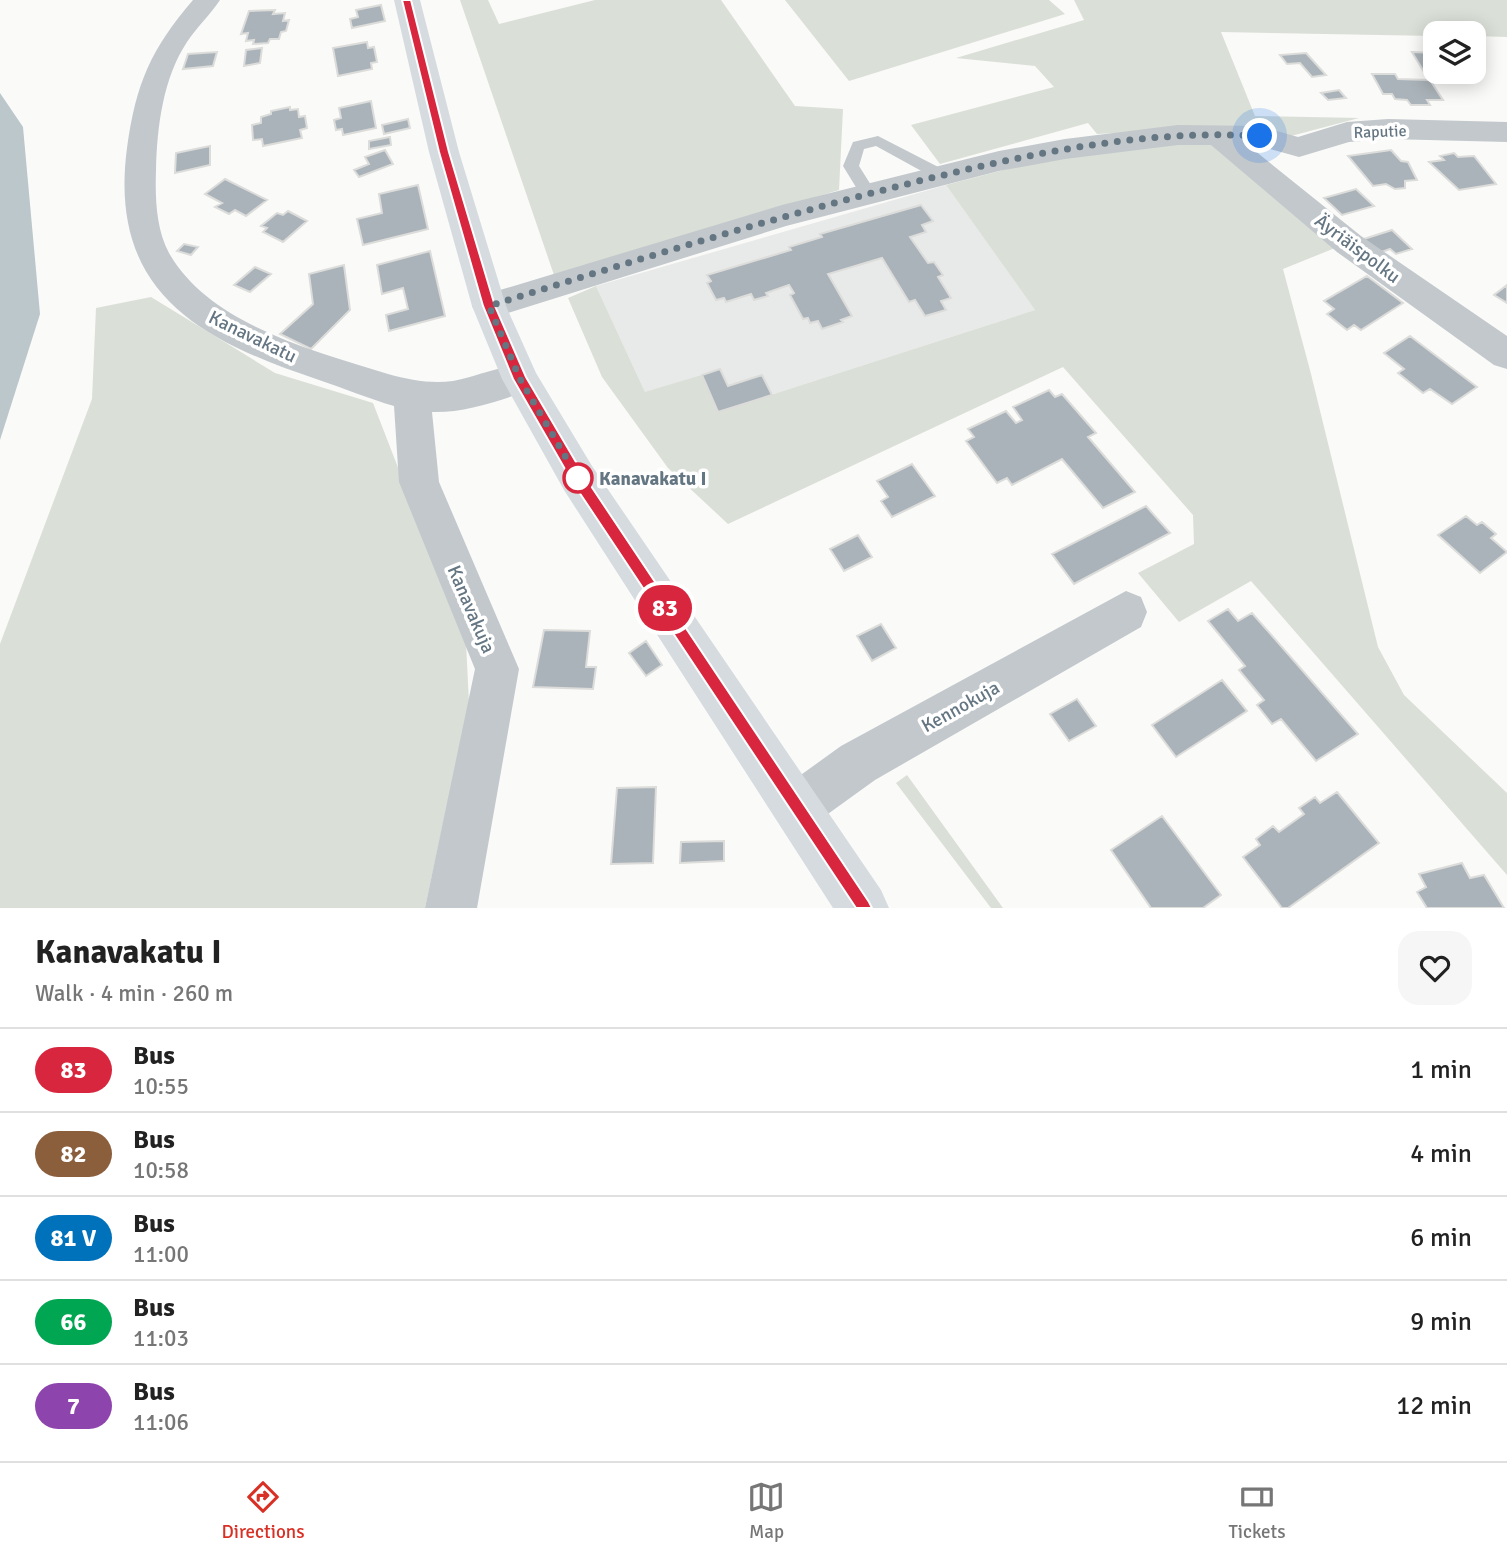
<!DOCTYPE html>
<meta charset="utf-8">
<style>
:root{--surface:#fff;--page:#f6f6f6;--text:#222;--muted:#767676;--line:#e0e0e0;--accent:#d93025}
body{margin:0;font-family:Signika,sans-serif;background:var(--page);color:var(--text);height:100vh;display:flex;flex-direction:column;font-size:26px;white-space:nowrap}
*{box-sizing:border-box;margin:0}
p{font-size:23px;color:var(--muted)}
.icon{flex:none;width:38px;height:38px;fill:none;stroke:currentColor;stroke-width:2;stroke-linecap:round;stroke-linejoin:round}
.map{position:relative;height:908px;overflow:hidden}
.sheet{display:flex;flex-direction:column;background:var(--surface);flex:1}
.sheet>*{flex:none}
.badge{padding:0 14px;border-radius:23px;font-size:24px;line-height:46px}
.buttons{position:absolute;left:1423px;top:21px;display:grid;gap:14px}
.buttons a{display:grid;place-items:center;width:63px;height:63px;border-radius:14px;background:var(--surface);box-shadow:0 4px 18px #0003;font-size:35px}
.you{position:absolute;width:35px;height:35px;margin:-18px;border:5px solid #fff;border-radius:50%;background:#1a73e8;box-shadow:0 0 0 10px #1a73e833}
.map>.badge{position:absolute;translate:-50% -50%;box-shadow:0 0 0 4px #fff}
.round{display:grid;place-items:center;flex:none;width:74px;height:74px;border-radius:21px;background:var(--page)}
.summary{display:flex;align-items:center;justify-content:space-between;height:119px;padding:0 35px}
h1{font-size:33px;font-weight:700;line-height:52px}
ul{padding:0;list-style:none}
li{display:flex;align-items:center;gap:21px;height:84px;padding:0 35px;border-top:2px solid var(--line)}
li div{flex:1}
li b{display:block;font-size:26px}
li em{font-style:normal}
li .badge{min-width:77px;font-weight:700;text-align:center}
.tab-bar{display:flex;justify-content:space-around;align-items:center;height:98px;border-top:2px solid var(--line);background:var(--surface);font-size:19px;color:var(--muted)}
.tab-bar a{display:grid;justify-items:center;gap:4px}
.tab-bar .active{color:var(--accent)}
.map>svg:first-child{display:block}
.built{fill:#e8e9e9}
.green{fill:#dadfd7}
.water{fill:#bbc7cb}
.building{fill:#aab3b9;stroke:#dcdcda;stroke-width:2}
.lines{fill:none;stroke-linecap:round;stroke-linejoin:round}
.lane{fill:#c3c8cc;fill-rule:evenodd}
.street{fill:#c3c8cc;fill-rule:evenodd}
.secondary{fill:#d6dbdf;fill-rule:evenodd}
.line{fill:#d7263d;stroke:#fff;stroke-width:2}
.walk{stroke:#657683;stroke-width:7;stroke-dasharray:0 12.6}
.stop-dot{fill:#fff;stroke:#d7263d;stroke-width:3.5}
.labels{text-anchor:middle;stroke-width:7;stroke-linejoin:round;paint-order:stroke}
.far-street-label{font-size:16px;fill:#657683;stroke:#fff}
.street-label{font-size:19px;fill:#657683;stroke:#fff}
.stop-label{font-size:19px;font-weight:bold;fill:#657683;stroke:#fff;text-anchor:start}
</style>
<div class="map">
<svg width="1507" height="908" viewBox="0 0 1507 908">
<rect width="100%" height="100%" fill="#fafaf8"/>
<path class="built" d="M 946,185 L 1035,310 L 718,412 L 645,392 L 596,286 Z"/>
<path class="green" d="M 460,0 L 488,0 L 499,24 L 595,0 L 721,0 L 795,106 L 843,109 L 839,190 L 554,275 Z
M 785,0 L 1049,0 L 1065,14 L 849,81 Z
M 1074,0 L 1507,0 L 1507,37 L 1474,36 L 1474,33 L 1435,33 L 1435,36 L 1221,32 L 1255,116 L 1359,118 L 1291,136 L 1242,126 L 1097,134 L 1088,123 L 940,164 L 911,125 L 1054,87 L 1035,66 L 956,58 L 1084,20 Z
M 1213,140 L 1335,248 L 1283,269 L 1311,374 L 1378,647 L 1404,695 L 1507,793 L 1507,875 L 1251,581 L 1179,622 L 1138,573 L 1194,544 L 1193,515 L 1063,367 L 728,524 L 668,468 L 602,377 L 568,298 L 596,286 L 645,392 L 702,375 L 718,412 L 1035,310 L 946,185 L 1049,158 Z
M 151,297 L 275,373 L 373,403 L 466,643 L 469,703 L 425,908 L 0,908 L 0,644 L 92,399 L 96,308 Z
M 907,775 L 1003,908 L 991,908 L 896,783 Z"/>
<path class="water" d="M 0,93 L 23,127 L 40,314 L 0,440 Z"/>
<path class="building" d="M 381,5 L 385,21 L 352,28 L 350,19 L 358,17 L 356,10 Z
M 275,10 L 273,14 L 285,13 L 283,21 L 289,20 L 286,31 L 281,32 L 279,39 L 270,39 L 268,43 L 253,44 L 254,40 L 246,41 L 248,33 L 241,34 L 249,11 Z
M 367,42 L 368,48 L 374,47 L 377,62 L 371,63 L 372,69 L 338,76 L 333,48 Z
M 262,48 L 260,63 L 244,66 L 246,50 Z
M 217,52 L 213,66 L 183,69 L 188,54 Z
M 1412,52 L 1435,53 L 1435,72 L 1456,72 L 1424,72 Z
M 1306,53 L 1326,75 L 1312,77 L 1300,63 L 1287,64 L 1280,55 Z
M 1372,74 L 1395,74 L 1398,79 L 1430,80 L 1443,100 L 1427,100 L 1430,105 L 1411,105 L 1407,100 L 1395,99 L 1392,94 L 1383,94 Z
M 1339,90 L 1346,98 L 1328,100 L 1321,93 Z
M 371,101 L 376,128 L 343,135 L 342,129 L 336,130 L 334,120 L 341,118 L 339,108 Z
M 290,107 L 290,110 L 298,109 L 299,117 L 305,116 L 307,128 L 300,130 L 302,138 L 263,146 L 262,139 L 253,140 L 252,125 L 261,123 L 261,117 L 271,114 L 271,111 Z
M 408,119 L 410,128 L 384,134 L 382,125 Z
M 390,137 L 391,145 L 369,149 L 369,141 Z
M 210,146 L 210,165 L 175,173 L 176,153 Z
M 385,150 L 393,164 L 359,177 L 354,170 L 369,164 L 365,157 Z
M 1391,150 L 1401,161 L 1408,162 L 1417,180 L 1405,181 L 1405,188 L 1395,189 L 1386,184 L 1373,186 L 1348,156 Z
M 1454,153 L 1458,157 L 1474,156 L 1496,184 L 1459,190 L 1429,162 L 1444,160 L 1440,156 Z
M 225,179 L 267,200 L 246,216 L 235,210 L 229,214 L 215,207 L 222,203 L 205,194 Z
M 418,185 L 428,229 L 363,245 L 357,219 L 382,213 L 379,194 Z
M 1356,189 L 1374,206 L 1342,215 L 1324,198 Z
M 921,205 L 933,221 L 922,225 L 926,232 L 910,237 L 928,263 L 934,262 L 943,275 L 938,277 L 951,298 L 941,301 L 946,310 L 925,316 L 915,300 L 909,302 L 882,258 L 828,274 L 852,316 L 841,320 L 843,322 L 822,329 L 818,321 L 810,323 L 808,318 L 803,319 L 790,295 L 794,293 L 789,285 L 766,293 L 768,296 L 754,300 L 751,294 L 726,302 L 724,298 L 716,300 L 707,283 L 711,281 L 707,275 L 791,250 L 789,247 L 822,237 L 820,234 Z
M 288,211 L 307,221 L 283,242 L 263,232 L 267,228 L 261,226 L 277,213 L 283,215 Z
M 1392,230 L 1412,249 L 1396,254 L 1390,249 L 1379,253 L 1364,239 Z
M 184,244 L 198,247 L 191,255 L 177,251 Z
M 430,251 L 445,316 L 389,331 L 386,315 L 408,309 L 403,288 L 382,294 L 377,265 Z
M 344,265 L 350,310 L 311,349 L 280,334 L 313,304 L 309,274 Z
M 255,267 L 271,274 L 250,292 L 234,285 Z
M 1367,276 L 1403,303 L 1361,330 L 1354,325 L 1347,330 L 1327,314 L 1334,309 L 1324,301 Z
M 1507,285 L 1507,303 L 1494,295 Z
M 1410,336 L 1477,387 L 1452,404 L 1430,389 L 1423,393 L 1398,373 L 1404,369 L 1384,353 Z
M 720,369 L 728,386 L 762,375 L 772,395 L 718,412 L 702,375 Z
M 1049,390 L 1055,397 L 1062,394 L 1096,433 L 1088,437 L 1135,492 L 1103,508 L 1062,459 L 1012,485 L 1007,478 L 997,483 L 966,441 L 974,437 L 968,429 L 1006,411 L 1016,423 L 1022,420 L 1013,407 Z
M 912,464 L 935,496 L 892,517 L 881,501 L 888,497 L 877,481 Z
M 1146,506 L 1170,533 L 1074,584 L 1052,554 Z
M 1466,516 L 1477,525 L 1482,522 L 1496,534 L 1491,538 L 1507,552 L 1480,573 L 1438,535 Z
M 858,535 L 872,557 L 844,571 L 830,549 Z
M 1228,609 L 1238,621 L 1252,613 L 1358,734 L 1316,761 L 1281,719 L 1272,724 L 1257,705 L 1264,700 L 1239,670 L 1245,666 L 1208,621 Z
M 881,624 L 896,648 L 872,661 L 857,636 Z
M 544,630 L 590,631 L 586,667 L 596,667 L 593,689 L 533,687 Z
M 646,641 L 662,665 L 646,676 L 629,653 Z
M 1222,680 L 1247,711 L 1176,757 L 1152,725 Z
M 1077,699 L 1096,726 L 1069,741 L 1050,714 Z
M 656,787 L 653,863 L 611,864 L 617,788 Z
M 1337,792 L 1379,843 L 1288,908 L 1282,908 L 1243,857 L 1260,845 L 1256,839 L 1273,826 L 1279,832 L 1304,814 L 1299,808 L 1315,797 L 1320,803 Z
M 1162,816 L 1221,895 L 1203,908 L 1151,908 L 1111,850 Z
M 724,841 L 724,861 L 680,863 L 681,842 Z
M 1462,863 L 1470,878 L 1484,875 L 1504,908 L 1427,908 L 1417,892 L 1426,887 L 1419,874 Z"/>
<g class="lines">
<path class="lane" d="M 878,136 L 946,171 L 949,175 L 941,180 L 936,179 L 876,146 L 864,149 L 859,166 L 876,193 L 868,198 L 862,197 L 843,166 L 853,142 Z"/>
<path class="street" d="M 193,0 L 220,0 C 210,15 197,27 187,42 C 163,78 157,127 156,170 C 155,197 156,229 169,253 C 210,325 315,351 388,374 C 410,380 431,384 453,381 C 479,377 508,360 533,369 L 538,379 L 533,389 C 501,400 466,413 432,412 L 439,482 L 519,669 L 477,908 L 425,908 L 475,669 L 399,482 L 394,406 C 369,399 344,388 319,380 C 199,340 108,292 127,148 C 136,83 151,49 193,0 Z
M 1388,119 L 1507,122 L 1507,142 L 1388,139 L 1349,142 L 1299,157 L 1259,146 L 1249,146 L 1361,236 L 1507,336 L 1507,369 L 1494,365 L 1337,252 L 1211,145 L 1178,145 L 1065,159 L 999,171 L 786,226 L 489,319 L 477,315 L 472,306 L 477,297 L 782,205 L 999,151 L 1065,139 L 1178,125 L 1260,126 L 1298,137 L 1347,122 Z
M 1126,591 L 1141,597 L 1147,612 L 1141,627 L 875,780 L 814,824 L 797,831 L 780,824 L 773,807 L 780,790 L 841,746 Z"/>
<path class="secondary" d="M 394,0 L 420,0 L 459,152 L 506,306 L 536,373 L 592,466 L 881,890 L 889,908 L 833,908 L 564,490 L 502,379 L 472,306 L 429,152 Z"/>
</g>
<path class="line" d="M 402,0 L 411,0 L 449,152 L 495,306 L 526,377 L 583,474 L 869,902 L 872,908 L 856,908 L 573,483 L 513,379 L 483,306 L 439,152 Z"/>
<g class="lines">
<path class="walk" d="M 578,478 L 520,379 L 489,306 C 630,262 771,218 915,182 C 1028,154 1143,129 1260,136"/>
</g>
<circle class="stop-dot" cx="578" cy="478" r="14"/>
<g class="labels">
<g class="far-street-label">
<text transform="translate(1380 131) rotate(-2)" y="6">Raputie</text>
</g>
<g class="street-label">
<text transform="translate(1358 248) rotate(37)" y="7">Äyriäispolku</text>
<text transform="translate(253 336) rotate(26)" y="7">Kanavakatu</text>
<text transform="translate(472 609) rotate(67)" y="7">Kanavakuja</text>
<text transform="translate(960 706) rotate(-29)" y="7">Kennokuja</text>
</g>
<g class="stop-label">
<text x="599" y="485">Kanavakatu I</text>
</g>
</g>
</svg>
<div class="buttons">
<a><svg class="icon" aria-label="layers" viewBox="0 0 24 24"><path d="M12 4l9 5-9 5-9-5zM3 14l9 5 9-5"/></svg></a>
</div>
<div class="you" style="left:1260px;top:136px"></div>
<b class="badge" style="left:665px;top:608px;background:#d7263d;color:#fff">83</b>
</div>
<section class="sheet">
<div class="summary"><div><h1>Kanavakatu I</h1><p>Walk · 4 min · 260 m</p></div><a class="round"><svg class="icon" aria-label="heart" viewBox="0 0 24 24"><path d="M12 20l-8-8c-3-5 5-10 8-4 3-6 11-1 8 4z"/></svg></a></div>
<ul>
<li><span class="badge" style="background:#d7263d;color:#fff">83</span><div><b>Bus</b><p>10:55</p></div><em>1 min</em></li>
<li><span class="badge" style="background:#8b5e3c;color:#fff">82</span><div><b>Bus</b><p>10:58</p></div><em>4 min</em></li>
<li><span class="badge" style="background:#0072bc;color:#fff">81 V</span><div><b>Bus</b><p>11:00</p></div><em>6 min</em></li>
<li><span class="badge" style="background:#00a651;color:#fff">66</span><div><b>Bus</b><p>11:03</p></div><em>9 min</em></li>
<li><span class="badge" style="background:#8e44ad;color:#fff">7</span><div><b>Bus</b><p>11:06</p></div><em>12 min</em></li>
</ul>
</section>
<nav class="tab-bar">
<a class="active"><svg class="icon" aria-label="directions" viewBox="0 0 24 24"><path d="M12 3l9 9-9 9-9-9zM9 14v-3h6M13 9l2 2-2 2"/></svg>Directions</a>
<a><svg class="icon" aria-label="map" viewBox="0 0 24 24"><path d="M3 6l6-2 6 2 6-2v14l-6 2-6-2-6 2zM9 4v14M15 6v14"/></svg>Map</a>
<a><svg class="icon" aria-label="tickets" viewBox="0 0 24 24"><path d="M3 7h18v10H3zM15 7v10"/></svg>Tickets</a>
</nav>
